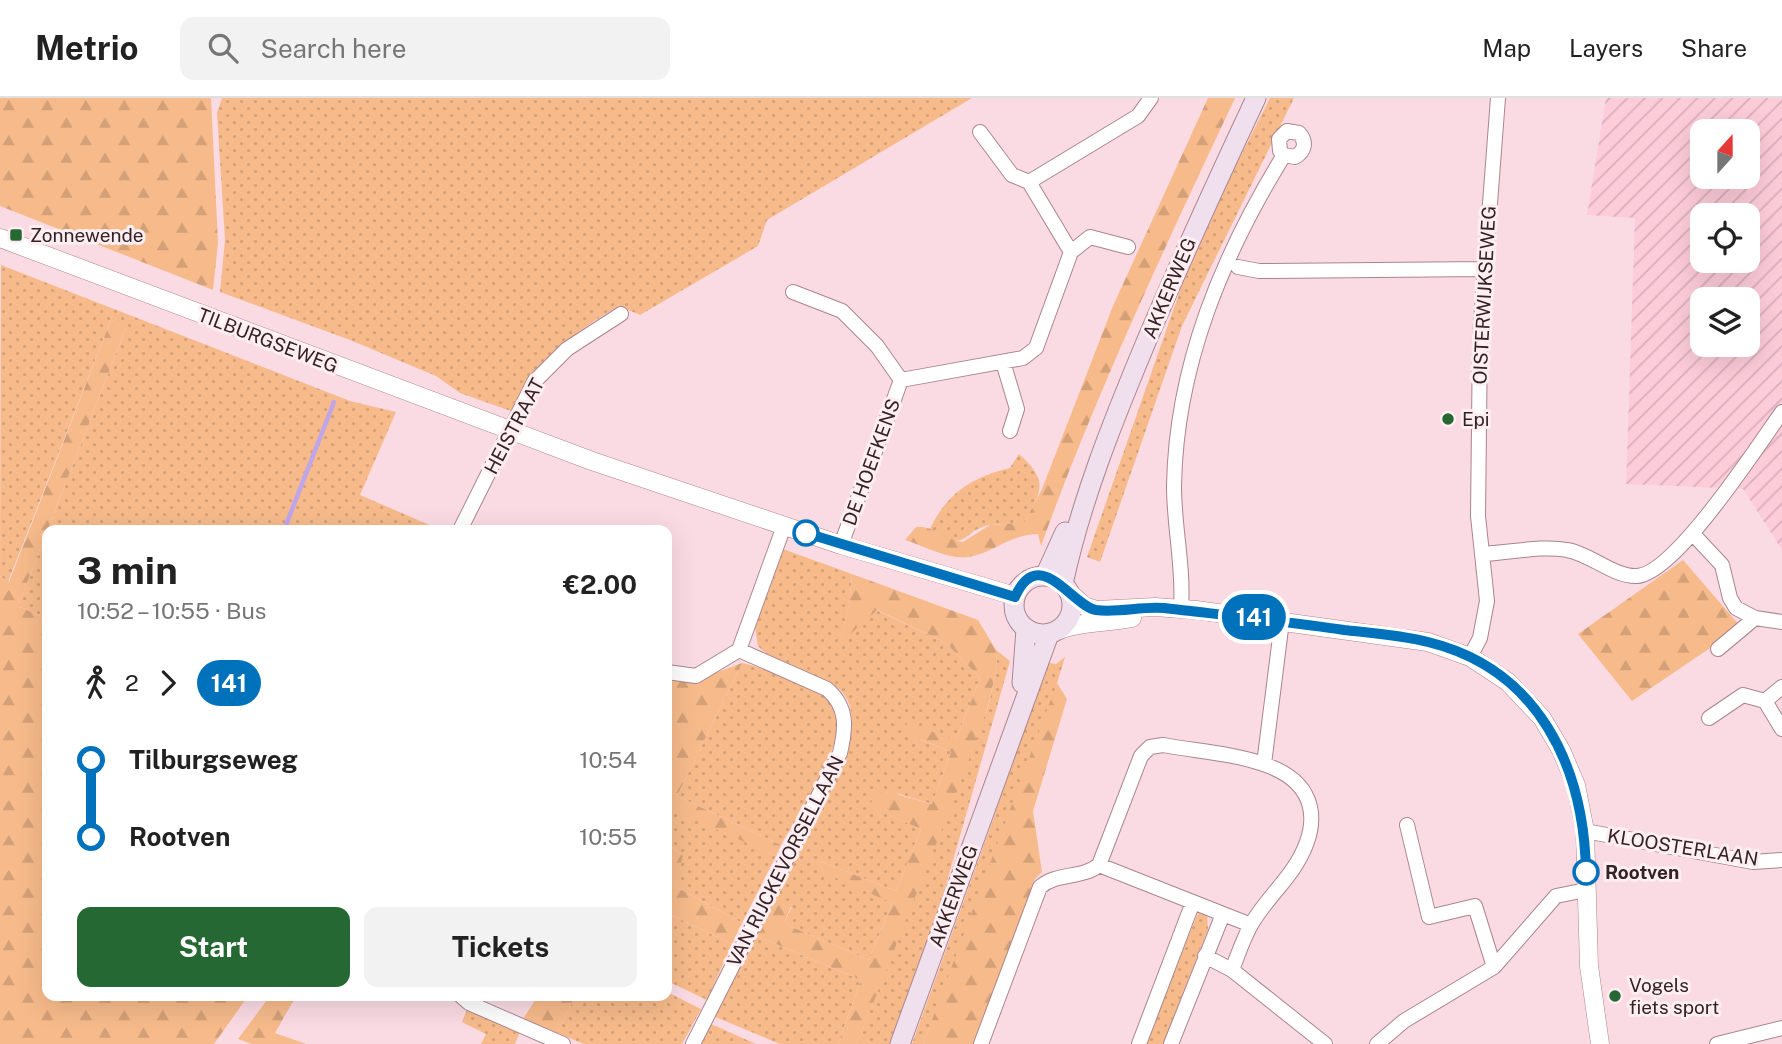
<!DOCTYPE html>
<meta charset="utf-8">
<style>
:root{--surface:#fff;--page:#f2f2f2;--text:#222;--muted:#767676;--line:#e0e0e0;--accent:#266833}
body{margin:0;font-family:"Public Sans",sans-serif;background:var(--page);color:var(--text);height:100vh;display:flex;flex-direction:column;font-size:26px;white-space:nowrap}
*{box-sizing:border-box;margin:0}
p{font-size:23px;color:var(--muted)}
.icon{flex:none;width:38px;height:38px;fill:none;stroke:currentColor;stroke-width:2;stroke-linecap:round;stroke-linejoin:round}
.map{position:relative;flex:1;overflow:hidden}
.details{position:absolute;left:42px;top:427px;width:630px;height:476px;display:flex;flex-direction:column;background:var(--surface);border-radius:14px;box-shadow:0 7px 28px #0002}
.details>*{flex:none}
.badge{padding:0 14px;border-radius:23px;font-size:24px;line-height:46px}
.needle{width:46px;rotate:21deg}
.fabs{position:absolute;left:1690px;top:21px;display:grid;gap:14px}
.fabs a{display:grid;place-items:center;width:70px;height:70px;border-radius:14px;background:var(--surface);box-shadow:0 7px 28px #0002;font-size:35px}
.map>.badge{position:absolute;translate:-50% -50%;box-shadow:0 0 0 4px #fff}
.legs{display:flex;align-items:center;gap:10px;height:77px;padding:0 35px;font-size:23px}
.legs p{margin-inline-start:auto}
.overview{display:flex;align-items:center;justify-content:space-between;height:119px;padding:0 35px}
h1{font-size:38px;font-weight:700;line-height:52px}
.primary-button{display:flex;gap:14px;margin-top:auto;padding:14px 35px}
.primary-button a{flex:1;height:80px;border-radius:14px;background:var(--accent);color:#fff;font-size:28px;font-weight:700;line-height:80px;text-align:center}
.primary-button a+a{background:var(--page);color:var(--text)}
ul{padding:0 35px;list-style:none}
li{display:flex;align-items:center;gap:24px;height:77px;font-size:26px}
li i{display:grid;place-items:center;width:10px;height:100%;margin:0 9px;background:currentColor}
li i::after{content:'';width:18px;height:18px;margin:-9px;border:5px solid;border-radius:50%;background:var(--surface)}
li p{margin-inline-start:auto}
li:first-child i{background:linear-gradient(#0000 50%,currentColor 0)}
li:last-child i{background:linear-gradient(currentColor 50%,#0000 0)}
header{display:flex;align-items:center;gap:42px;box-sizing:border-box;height:98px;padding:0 35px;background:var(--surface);border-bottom:2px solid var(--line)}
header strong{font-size:33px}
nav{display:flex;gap:38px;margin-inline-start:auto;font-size:24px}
.search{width:490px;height:63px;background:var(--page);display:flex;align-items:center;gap:18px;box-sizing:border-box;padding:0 24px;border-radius:14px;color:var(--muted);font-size:26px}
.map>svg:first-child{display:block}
.industrial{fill:url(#industrial-furrows);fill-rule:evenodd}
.grass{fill:url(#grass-dots)}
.forest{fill:url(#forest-firs)}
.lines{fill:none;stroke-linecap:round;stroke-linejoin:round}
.stream{stroke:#bfa5ea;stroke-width:4.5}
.minor-casing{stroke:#aa858f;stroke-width:16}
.tertiary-casing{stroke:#aa858f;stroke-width:19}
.secondary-casing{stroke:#aa858f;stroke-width:21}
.minor{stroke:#fff;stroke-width:14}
.tertiary{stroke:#fff;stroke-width:18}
.secondary{stroke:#f0e0ee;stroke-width:19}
.line-1-casing{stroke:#fff;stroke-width:16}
.line-1{stroke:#0072bc;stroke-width:10}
.poi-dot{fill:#266833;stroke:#feedf1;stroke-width:2.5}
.stop-1-dot{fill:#fff;stroke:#0072bc;stroke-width:3.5}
.labels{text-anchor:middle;stroke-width:6;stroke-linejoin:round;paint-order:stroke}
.poi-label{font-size:19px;fill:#322328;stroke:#feedf1;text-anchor:start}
.street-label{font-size:19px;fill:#322328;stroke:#feedf1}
.stop-label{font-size:19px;font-weight:bold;fill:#322328;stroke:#feedf1;text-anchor:start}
</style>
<header>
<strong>Metrio</strong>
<div class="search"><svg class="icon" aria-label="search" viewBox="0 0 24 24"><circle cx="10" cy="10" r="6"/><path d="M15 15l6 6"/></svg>Search here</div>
<nav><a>Map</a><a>Layers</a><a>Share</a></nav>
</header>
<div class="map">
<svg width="1782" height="946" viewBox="0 0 1782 946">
<defs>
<pattern id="industrial-furrows" width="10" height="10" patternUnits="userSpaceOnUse" patternTransform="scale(1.75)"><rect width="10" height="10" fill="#fdccd9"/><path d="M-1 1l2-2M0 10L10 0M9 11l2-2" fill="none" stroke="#d9afba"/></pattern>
<pattern id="grass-dots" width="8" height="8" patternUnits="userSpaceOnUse" patternTransform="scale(1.75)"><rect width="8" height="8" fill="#f7bb8b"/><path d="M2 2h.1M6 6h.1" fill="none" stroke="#d4a078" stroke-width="1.8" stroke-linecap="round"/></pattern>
<pattern id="forest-firs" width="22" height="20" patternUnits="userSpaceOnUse" patternTransform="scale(1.75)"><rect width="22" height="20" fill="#f7bb8b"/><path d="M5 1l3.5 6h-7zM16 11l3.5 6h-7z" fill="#d4a078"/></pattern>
</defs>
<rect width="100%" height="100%" fill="#fbdbe3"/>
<path class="industrial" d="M 1606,0 L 1782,0 L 1782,452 L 1743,391 L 1626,386 L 1635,120 L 1587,117 ZM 1703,33 L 1748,33 L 1748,79 L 1703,79 ZM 1703,117 L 1748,117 L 1748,163 L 1703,163 ZM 1703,201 L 1748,201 L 1748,247 L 1703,247 Z"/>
<path class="grass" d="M 222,0 L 972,0 L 767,122 L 758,148 L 640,217 L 619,208 C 573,234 534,265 511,313 L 460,295 L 436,278 L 350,242 L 220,194 L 225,142 L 217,15 Z
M 1270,0 L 1294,0 L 1182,228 L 1100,464 L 1087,459 L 1183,184 L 1233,73 Z
M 1,167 L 350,303 L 396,314 L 360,397 L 441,432 L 47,432 L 47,521 L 18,508 L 126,230 L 112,219 L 8,484 L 0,478 Z
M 1019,356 C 1050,384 1041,393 1024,425 C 1013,428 1001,425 990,427 C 959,433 971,456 930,431 C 947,395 972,379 1010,370 Z
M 780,450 L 852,476 L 849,508 L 839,545 L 876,512 L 946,545 L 980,580 L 956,642 L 919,641 L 951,654 L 932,706 L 899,696 L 874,710 L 921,731 L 896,793 L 819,763 L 892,805 L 869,862 L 787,827 L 785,823 L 792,809 L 765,809 L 849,642 C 867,567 791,585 758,548 L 755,529 Z
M 996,552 L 1010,563 L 936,822 L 893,946 L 857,946 L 989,606 L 997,568 Z
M 1065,559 L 1048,615 L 923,946 L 912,946 L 993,722 L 1043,564 L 1056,566 Z
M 742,565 C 758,568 773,576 788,581 C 800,586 817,592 827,600 C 862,629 797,718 781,747 L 677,698 Z
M 671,710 L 776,758 L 742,825 L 678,790 L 675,780 L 683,758 L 667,745 L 667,717 Z
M 667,815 L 732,846 L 707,902 L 667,883 Z
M 1198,815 L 1207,817 L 1208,831 L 1163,946 L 1145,946 Z
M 752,836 L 861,882 L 838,946 L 780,946 L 713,918 Z
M 667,894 L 701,911 L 682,946 L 584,946 L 557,935 L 575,898 L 667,898 Z
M 468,909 L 520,934 L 515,946 L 481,946 L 486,936 L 462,924 Z
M 709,925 L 756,946 L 697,946 Z"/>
<path class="forest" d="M 0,0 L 211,0 L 218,145 L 213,192 L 0,108 Z
M 1208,0 L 1235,0 C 1166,147 1096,295 1041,448 L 1038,436 C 1009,437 995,454 969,459 C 949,462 924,448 905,442 L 916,429 C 932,427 946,442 963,444 L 990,427 L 1024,425 L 1042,391 L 1113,208 Z
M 112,219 L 126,225 L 126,230 L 18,508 L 47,521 L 47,898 L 248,898 L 214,946 L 0,946 L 0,478 L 9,484 Z
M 1683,462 L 1741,529 L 1632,603 L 1578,536 Z
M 852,476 L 978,522 L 996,552 L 997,568 L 989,605 L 965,673 L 857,946 L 838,946 L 861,882 L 752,836 L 765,809 L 780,802 L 792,806 L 785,823 L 787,827 L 869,862 L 892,805 L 818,772 L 819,763 L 896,793 L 921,731 L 873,710 L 871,704 L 875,696 L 885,693 L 932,706 L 951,654 L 903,634 L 903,630 L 908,625 L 956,642 L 980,580 L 946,545 L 877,512 L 838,547 L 849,508 Z
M 742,565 L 677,698 L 781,747 L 776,758 L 671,711 L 667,717 L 667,633 L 670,622 L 667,582 L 691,584 Z
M 1057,585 L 1067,601 L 1033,713 L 1042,774 L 1035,781 L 1009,864 L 977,946 L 923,946 Z
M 667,745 L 683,758 L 676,780 L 678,790 L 742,825 L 732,846 L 667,815 Z
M 270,898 L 296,898 L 275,935 L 306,946 L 252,946 L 238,941 Z
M 538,898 L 575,898 L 557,935 L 523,921 Z"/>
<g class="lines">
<path class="stream" d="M 284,432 L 334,304"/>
<defs>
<path id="minor" d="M 980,34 L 1012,77 L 1029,84 L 1138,18 L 1151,0
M 1029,84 L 1071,154
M 1238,169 L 1259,173 L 1483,171
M 793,194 L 842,213 L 877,248 L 901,282
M 1003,264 L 1017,311 L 1010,333
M 901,282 L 1023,260 L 1036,250 L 1071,154 L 1090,139 L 1128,149
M 460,432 L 534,284 L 567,251 L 621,216
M 1693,436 L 1722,467 L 1730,500 L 1736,510 L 1755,520 L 1782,524
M 841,447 L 901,282
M 1482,456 C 1509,455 1542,447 1567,452 C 1591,456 1612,478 1636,478 C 1674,478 1759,346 1782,314
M 1181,511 C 1184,469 1174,430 1174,388 C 1176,268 1222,158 1284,57 L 1295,59 C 1305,53 1307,44 1299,35 L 1287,33 L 1279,41 L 1280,53 L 1284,57
M 1718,551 L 1755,520
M 1470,559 L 1480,540 L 1487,503 L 1478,418 L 1480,237 L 1498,0
M 667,574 L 696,578 L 739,552 L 784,428
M 1765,603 L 1782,631
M 1709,620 L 1743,597 L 1765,603 L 1782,589
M 1264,666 L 1282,523
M 1407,727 L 1429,819 L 1475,808 L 1494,869
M 1585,733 L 1753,764 L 1782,762
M 1099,767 L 1251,827
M 1205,858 L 1232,872 L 1325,946
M 461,898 L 469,905 L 563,946
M 693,946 L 840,655 C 846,630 848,609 827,591 L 739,552
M 981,946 L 1040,789 C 1057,774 1082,781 1099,767 L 1141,658 L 1150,649 L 1163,647 C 1195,653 1231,655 1263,666 C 1318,684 1323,726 1293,771 C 1280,790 1262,807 1251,827 C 1243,841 1238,857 1232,872
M 1139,946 L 1193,804
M 1171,946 L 1223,816
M 1377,946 L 1404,923 L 1494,869 L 1556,798 L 1586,792
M 1717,946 L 1782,930"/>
<path id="tertiary" d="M 0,140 L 592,363 L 841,447 L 1015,498
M 1069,494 L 1084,508 L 1097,512 L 1155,509 L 1196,512 L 1428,544 L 1470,559 L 1508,584 L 1542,620 L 1561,652 L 1576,687 L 1585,733 L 1589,868 L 1600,946
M 1059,532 C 1083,523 1107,525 1132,520"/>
<path id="secondary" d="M1014 507a29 29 0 1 1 58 0a29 29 0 1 1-58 0Z
M 1045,478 L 1065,434
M 1063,486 C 1081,402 1113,323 1146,244 C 1181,162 1218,81 1256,0
M 1022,585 L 1026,531
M 900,946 L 1049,536"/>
</defs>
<use href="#minor" class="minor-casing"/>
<use href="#tertiary" class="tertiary-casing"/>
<use href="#secondary" class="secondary-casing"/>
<use href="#minor" class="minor"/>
<use href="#tertiary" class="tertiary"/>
<use href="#secondary" class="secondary"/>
</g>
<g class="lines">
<defs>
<path id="line-1" d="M 806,435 L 1015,499 C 1039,445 1072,508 1096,512 C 1118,515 1142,508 1164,510 C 1224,517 1284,523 1344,532 C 1372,535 1401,537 1428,544 C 1539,571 1584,669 1586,774"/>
</defs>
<use href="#line-1" class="line-1-casing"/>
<use href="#line-1" class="line-1"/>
</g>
<g class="poi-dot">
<rect x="9" y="130" width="14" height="14" rx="3.5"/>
<circle cx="1448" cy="321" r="7"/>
<circle cx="1615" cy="898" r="7"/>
</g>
<g class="stop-1-dot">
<circle cx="806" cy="435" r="12"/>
<circle cx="1586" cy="774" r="12"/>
</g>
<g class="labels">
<g class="poi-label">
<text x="30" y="144">Zonnewende</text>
<text x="1462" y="328">Epi</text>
<text x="1629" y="894">Vogels<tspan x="1629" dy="22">fiets sport</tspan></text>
</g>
<g class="street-label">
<text transform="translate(1169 190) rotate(-67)" y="7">AKKERWEG</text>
<text transform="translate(1484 197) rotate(-87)" y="7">OISTERWIJKSEWEG</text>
<text transform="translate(268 242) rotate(21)" y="7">TILBURGSEWEG</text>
<text transform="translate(514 328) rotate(-62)" y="7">HEISTRAAT</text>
<text transform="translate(871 364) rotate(-70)" y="7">DE HOEFKENS</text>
<text transform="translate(1683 749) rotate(9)" y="7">KLOOSTERLAAN</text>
<text transform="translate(785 763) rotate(-63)" y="7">VAN RIJCKEVORSELLAAN</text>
<text transform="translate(953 798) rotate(-70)" y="7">AKKERWEG</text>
</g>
<g class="stop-label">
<text x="1605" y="781">Rootven</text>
</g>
</g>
</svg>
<div class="fabs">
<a><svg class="needle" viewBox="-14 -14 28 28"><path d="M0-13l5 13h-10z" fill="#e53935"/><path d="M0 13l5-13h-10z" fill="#767676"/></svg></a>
<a><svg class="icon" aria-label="locate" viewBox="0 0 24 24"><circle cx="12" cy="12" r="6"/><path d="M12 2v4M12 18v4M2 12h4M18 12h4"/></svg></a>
<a><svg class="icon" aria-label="layers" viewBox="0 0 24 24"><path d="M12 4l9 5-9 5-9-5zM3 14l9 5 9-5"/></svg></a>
</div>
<b class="badge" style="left:1254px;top:519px;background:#0072bc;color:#fff">141</b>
<section class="details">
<div class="overview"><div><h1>3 min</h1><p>10:52 – 10:55 · Bus</p></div><b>€2.00</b></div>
<div class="legs"><svg class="icon" aria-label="walk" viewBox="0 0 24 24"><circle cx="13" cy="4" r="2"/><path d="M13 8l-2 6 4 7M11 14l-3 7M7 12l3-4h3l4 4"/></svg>2<svg class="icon" aria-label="forward" viewBox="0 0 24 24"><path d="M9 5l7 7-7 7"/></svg><b class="badge" style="background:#0072bc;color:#fff">141</b></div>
<ul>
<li><i style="color:#0072bc"></i><b>Tilburgseweg</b><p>10:54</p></li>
<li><i style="color:#0072bc"></i><b>Rootven</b><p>10:55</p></li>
</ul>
<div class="primary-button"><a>Start</a><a>Tickets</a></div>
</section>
</div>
